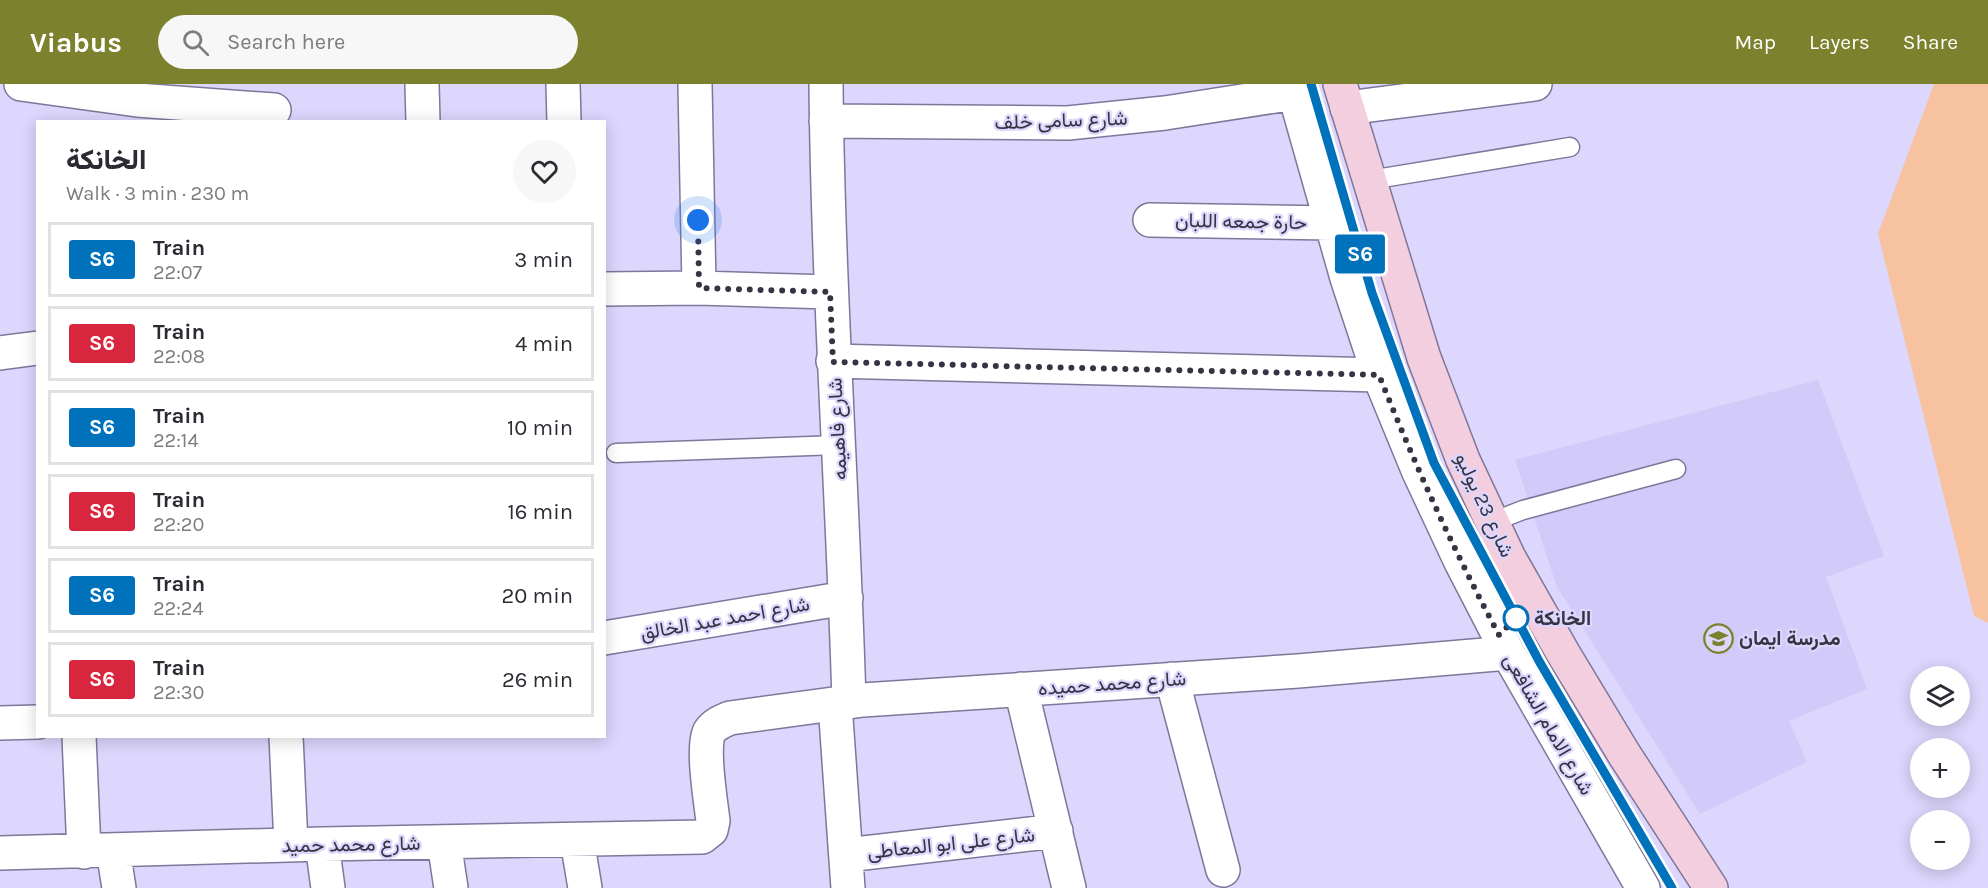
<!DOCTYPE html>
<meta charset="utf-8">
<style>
:root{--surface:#fff;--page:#f7f7f7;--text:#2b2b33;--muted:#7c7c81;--line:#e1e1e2;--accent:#7b812c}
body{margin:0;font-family:Karla,Vazirmatn,sans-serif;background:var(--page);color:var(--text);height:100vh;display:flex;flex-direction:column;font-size:22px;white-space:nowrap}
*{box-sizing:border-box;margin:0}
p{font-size:20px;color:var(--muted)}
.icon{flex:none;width:33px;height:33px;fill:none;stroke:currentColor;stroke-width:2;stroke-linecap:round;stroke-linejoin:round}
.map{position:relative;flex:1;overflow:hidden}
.details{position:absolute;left:36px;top:36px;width:570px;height:618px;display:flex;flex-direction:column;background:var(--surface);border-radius:0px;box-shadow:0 3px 15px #0003}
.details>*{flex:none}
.badge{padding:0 12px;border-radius:4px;font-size:21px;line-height:39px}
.buttons{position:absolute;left:1910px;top:582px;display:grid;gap:12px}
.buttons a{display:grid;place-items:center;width:60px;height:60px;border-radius:50%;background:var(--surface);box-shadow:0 3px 15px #0003;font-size:30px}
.you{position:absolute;width:30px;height:30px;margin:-15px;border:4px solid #fff;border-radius:50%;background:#1a73e8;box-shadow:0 0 0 9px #1a73e833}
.map>.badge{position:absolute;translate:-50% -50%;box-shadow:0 0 0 3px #fff}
.round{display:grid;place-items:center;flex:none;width:63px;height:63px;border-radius:32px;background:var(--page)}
.head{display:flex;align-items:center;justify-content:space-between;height:102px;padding:0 30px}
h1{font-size:28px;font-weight:800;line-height:45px}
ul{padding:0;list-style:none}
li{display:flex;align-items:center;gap:18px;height:75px;margin:0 12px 9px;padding:0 18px;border:3px solid var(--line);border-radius:0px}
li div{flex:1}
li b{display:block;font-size:22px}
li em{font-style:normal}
li .badge{min-width:66px;font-weight:700;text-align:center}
header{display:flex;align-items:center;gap:36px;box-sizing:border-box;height:84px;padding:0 30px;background:var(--accent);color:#fff}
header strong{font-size:28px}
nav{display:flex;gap:33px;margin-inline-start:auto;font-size:21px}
.search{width:420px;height:54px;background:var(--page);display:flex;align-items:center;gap:15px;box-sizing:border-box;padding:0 21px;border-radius:33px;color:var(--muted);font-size:22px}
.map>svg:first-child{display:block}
.built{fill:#d2caf8}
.green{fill:#f7c2a0}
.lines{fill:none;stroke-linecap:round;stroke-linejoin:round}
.lane-casing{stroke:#7e779a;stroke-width:21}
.street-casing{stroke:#7e779a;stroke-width:36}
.secondary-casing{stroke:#7e779a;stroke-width:36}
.lane{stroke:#fff;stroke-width:18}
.street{stroke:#fff;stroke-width:33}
.secondary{stroke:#f2cedf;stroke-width:33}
.rail-casing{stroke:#545064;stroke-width:7}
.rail{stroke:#ddd6fd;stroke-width:4.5;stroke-dasharray:14;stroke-linecap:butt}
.line-casing{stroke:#fff;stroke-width:14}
.line{stroke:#0072bc;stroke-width:9}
.walk{stroke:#363342;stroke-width:6;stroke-dasharray:0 10.8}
.stop-dot{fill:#fff;stroke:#0072bc;stroke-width:3}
.labels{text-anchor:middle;stroke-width:4.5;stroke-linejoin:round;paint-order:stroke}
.street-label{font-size:20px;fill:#363342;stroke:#ddd6fd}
.stop-label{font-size:20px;font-weight:bold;fill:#363342;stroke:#ddd6fd;text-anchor:start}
.poi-label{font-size:20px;font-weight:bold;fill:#363342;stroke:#ddd6fd;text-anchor:start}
</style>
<header>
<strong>Viabus</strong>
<div class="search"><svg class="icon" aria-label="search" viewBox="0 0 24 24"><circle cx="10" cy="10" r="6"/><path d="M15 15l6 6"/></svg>Search here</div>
<nav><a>Map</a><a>Layers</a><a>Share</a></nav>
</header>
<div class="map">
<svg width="1988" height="804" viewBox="0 0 1988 804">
<rect width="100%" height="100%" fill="#ddd6fd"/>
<path class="built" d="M 1818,296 L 1884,472 L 1826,493 L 1867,605 L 1789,637 L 1807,678 L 1700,730 L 1557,503 L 1515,376 Z"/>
<path class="green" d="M 1934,0 L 1988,0 L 1988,539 L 1974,532 L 1878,150 Z"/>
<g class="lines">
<defs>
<path id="lane" d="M 1370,96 L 1570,63
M 616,369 L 838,361
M 1492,438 L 1523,426 L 1676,385"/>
<path id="street" d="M 21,0 L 137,16 L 274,26
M 422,0 L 423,38
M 563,0 L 564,38
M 695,0 L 699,204
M 826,0 C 828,206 843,412 849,618
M 1292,0 L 1347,194 L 1379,291 L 1418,386 L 1461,478 L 1508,569 L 1643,804
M 1347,24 L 1535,0
M 826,37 L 1068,39 L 1165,29 L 1294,9
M 1150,136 L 1331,139
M 604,205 L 699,204 L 830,208
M 0,269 L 38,264
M 833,277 L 1379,291
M 604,554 L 846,514
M 1172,595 L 1223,786
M 1021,605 L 1069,804
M 835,620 L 848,804
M 0,639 L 38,638
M 79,652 L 84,768
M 286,652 L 291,761
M 577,756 L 585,804
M 444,758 L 451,804
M 322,760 L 328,804
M 113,766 L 119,804
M 0,769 L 322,760 L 702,753 L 711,746 L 713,737 C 711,720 701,659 710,647 C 715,640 723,637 730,634 L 863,616 L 1298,587 L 1508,569
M 846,771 L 1056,747"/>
<path id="secondary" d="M 1340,0 L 1424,274 L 1463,376 L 1509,474 L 1563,569 L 1624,670 L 1711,804"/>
</defs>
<use href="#lane" class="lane-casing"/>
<use href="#street" class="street-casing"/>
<use href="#secondary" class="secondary-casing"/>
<use href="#lane" class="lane"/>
<use href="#street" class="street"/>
<use href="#secondary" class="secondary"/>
<defs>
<path id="rail" d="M 1311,0 L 1372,209 L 1434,379 L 1539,577 L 1672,804"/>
</defs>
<use href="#rail" class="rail-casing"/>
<use href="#rail" class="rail"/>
</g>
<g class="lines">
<defs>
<path id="line" d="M 1311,0 L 1372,209 L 1434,379 L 1539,577 L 1672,804"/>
</defs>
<use href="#line" class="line-casing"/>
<use href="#line" class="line"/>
<path class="walk" d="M 698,136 L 699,204 L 830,208 L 833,278 L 1379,291 C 1415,381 1453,465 1499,551 L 1516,534"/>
</g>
<defs>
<symbol id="school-ring" viewBox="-11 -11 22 22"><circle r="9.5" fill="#ddd6fd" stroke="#7b812c" stroke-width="1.5"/><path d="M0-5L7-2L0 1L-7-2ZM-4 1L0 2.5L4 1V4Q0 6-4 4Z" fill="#7b812c"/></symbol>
</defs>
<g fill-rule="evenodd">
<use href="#school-ring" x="1702" y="538" width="33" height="33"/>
</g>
<circle class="stop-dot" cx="1516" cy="534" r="12"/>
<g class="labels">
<g class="street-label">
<text transform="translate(1061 36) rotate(-2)" y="7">شارع سامى خلف</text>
<text transform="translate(1241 137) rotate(1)" y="7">حارة جمعه اللبان</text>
<text transform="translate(837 345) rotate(-93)" y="7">شارع فاهيمه</text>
<text transform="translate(1485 421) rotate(65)" y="7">شارع 23 يوليو</text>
<text transform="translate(725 534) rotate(-10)" y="7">شارع احمد عبد الخالق</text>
<text transform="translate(1112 599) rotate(-4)" y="7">شارع محمد حميده</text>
<text transform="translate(1549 640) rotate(60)" y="7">شارع الامام الشافعى</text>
<text transform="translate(951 759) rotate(-6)" y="7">شارع على ابو المعاطى</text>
<text transform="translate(351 760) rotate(-1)" y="7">شارع محمد حميد</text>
</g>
<g class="stop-label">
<text x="1534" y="541">الخانكة</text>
</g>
<g class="poi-label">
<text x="1739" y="561">مدرسة ايمان</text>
</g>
</g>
</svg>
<div class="buttons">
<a><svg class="icon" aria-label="layers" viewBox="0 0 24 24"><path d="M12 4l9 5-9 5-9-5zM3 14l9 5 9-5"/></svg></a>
<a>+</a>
<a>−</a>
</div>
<div class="you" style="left:698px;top:136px"></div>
<b class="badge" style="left:1360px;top:170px;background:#0072bc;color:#fff">S6</b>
<section class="details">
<div class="head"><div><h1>الخانكة</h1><p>Walk · 3 min · 230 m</p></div><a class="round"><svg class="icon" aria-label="heart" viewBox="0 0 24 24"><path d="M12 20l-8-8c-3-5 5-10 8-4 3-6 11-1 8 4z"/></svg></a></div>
<ul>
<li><span class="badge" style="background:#0072bc;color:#fff">S6</span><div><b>Train</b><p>22:07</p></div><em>3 min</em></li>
<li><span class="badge" style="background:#d7263d;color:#fff">S6</span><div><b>Train</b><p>22:08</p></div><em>4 min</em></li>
<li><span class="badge" style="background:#0072bc;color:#fff">S6</span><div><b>Train</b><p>22:14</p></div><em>10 min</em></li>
<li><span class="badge" style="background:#d7263d;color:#fff">S6</span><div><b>Train</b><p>22:20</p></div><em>16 min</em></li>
<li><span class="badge" style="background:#0072bc;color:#fff">S6</span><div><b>Train</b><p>22:24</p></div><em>20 min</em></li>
<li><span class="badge" style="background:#d7263d;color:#fff">S6</span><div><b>Train</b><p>22:30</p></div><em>26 min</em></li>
</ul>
</section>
</div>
